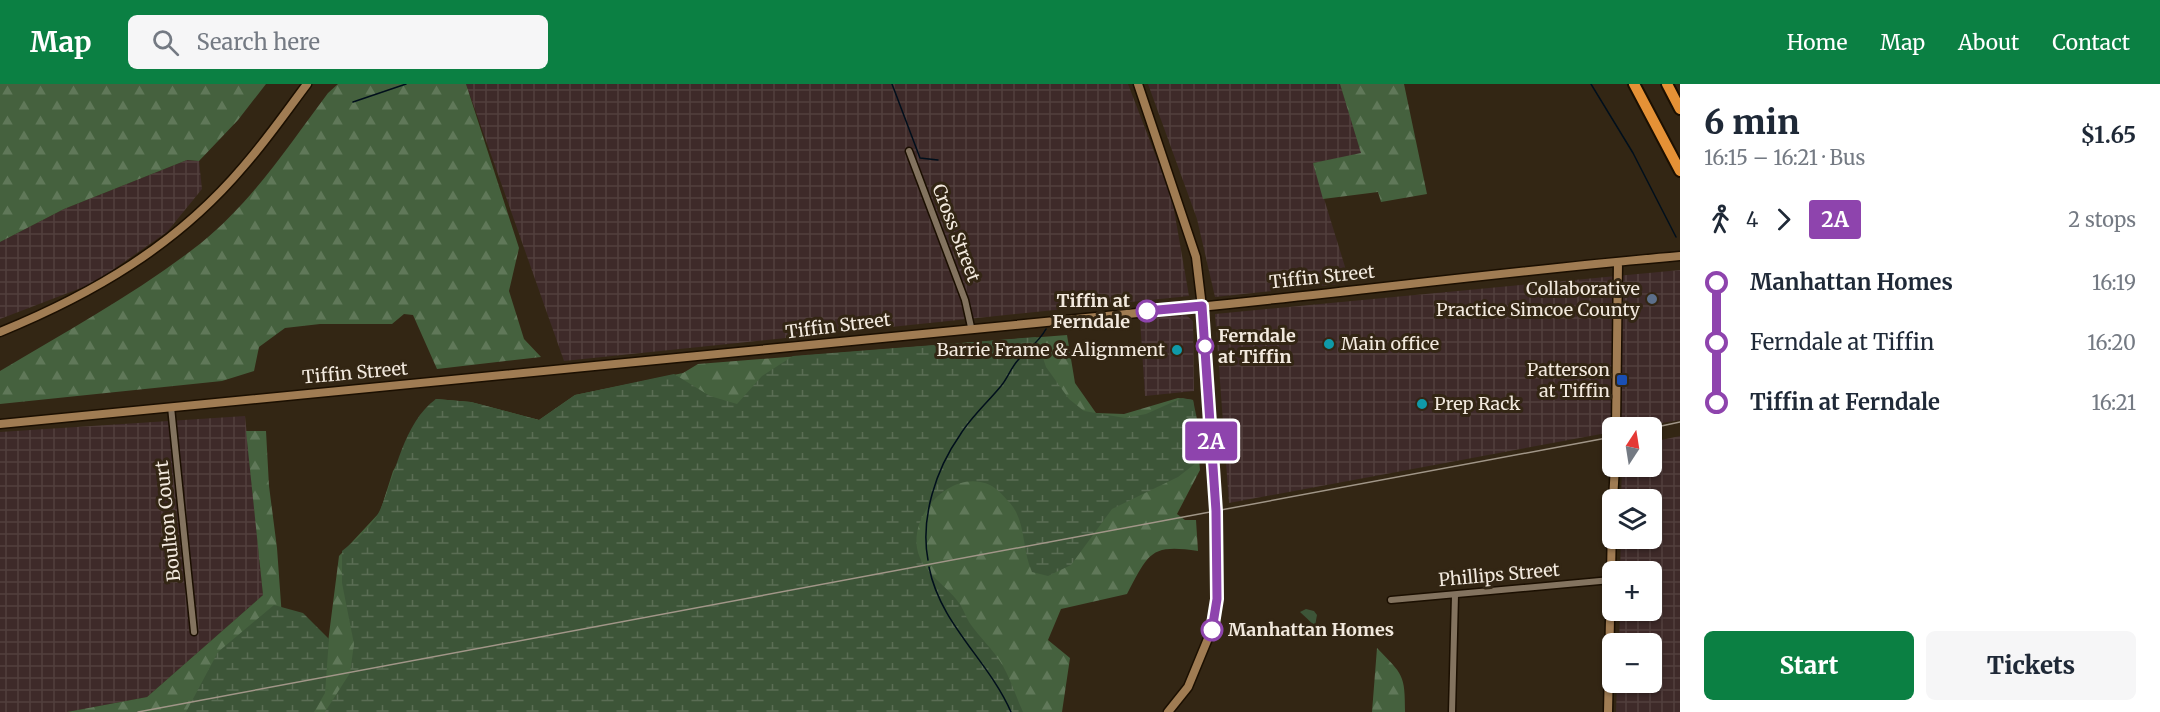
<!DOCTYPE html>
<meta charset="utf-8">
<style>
:root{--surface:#fff;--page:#f6f6f7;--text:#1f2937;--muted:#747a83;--accent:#0b8043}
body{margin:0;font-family:Merriweather,serif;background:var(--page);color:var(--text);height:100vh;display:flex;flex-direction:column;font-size:22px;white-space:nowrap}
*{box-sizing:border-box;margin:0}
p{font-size:20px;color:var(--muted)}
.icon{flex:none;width:33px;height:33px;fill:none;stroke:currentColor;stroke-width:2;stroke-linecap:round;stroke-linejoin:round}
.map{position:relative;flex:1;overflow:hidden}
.side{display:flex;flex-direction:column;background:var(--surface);width:480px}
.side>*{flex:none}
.badge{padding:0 12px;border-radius:4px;font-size:21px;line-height:39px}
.needle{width:39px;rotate:12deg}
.buttons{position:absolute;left:1602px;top:333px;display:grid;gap:12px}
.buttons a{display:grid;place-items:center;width:60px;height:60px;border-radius:9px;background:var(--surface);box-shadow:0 2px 4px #0004;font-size:30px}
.map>.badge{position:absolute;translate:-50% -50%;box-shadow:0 0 0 3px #fff}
.legs{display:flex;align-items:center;gap:9px;height:66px;padding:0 24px;font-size:20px}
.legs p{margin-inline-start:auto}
.headline{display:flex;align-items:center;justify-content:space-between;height:102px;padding:0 24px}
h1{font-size:33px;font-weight:800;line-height:45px}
.action{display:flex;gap:12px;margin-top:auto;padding:12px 24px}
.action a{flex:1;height:69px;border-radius:9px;background:var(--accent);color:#fff;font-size:24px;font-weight:800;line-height:69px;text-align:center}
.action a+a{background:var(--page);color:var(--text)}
ul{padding:0 24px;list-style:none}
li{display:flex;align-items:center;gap:21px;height:60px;font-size:22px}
li i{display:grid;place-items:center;width:9px;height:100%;margin:0 8px;background:currentColor}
li i::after{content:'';width:15px;height:15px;margin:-8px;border:4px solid;border-radius:50%;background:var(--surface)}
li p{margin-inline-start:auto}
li:first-child i{background:linear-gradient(#0000 50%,currentColor 0)}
li:last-child i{background:linear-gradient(currentColor 50%,#0000 0)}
header{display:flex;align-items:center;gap:36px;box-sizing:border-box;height:84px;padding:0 30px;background:var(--accent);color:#fff}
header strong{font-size:28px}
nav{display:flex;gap:33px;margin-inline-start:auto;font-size:21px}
.search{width:420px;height:54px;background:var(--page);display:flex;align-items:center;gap:15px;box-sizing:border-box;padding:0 21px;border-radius:9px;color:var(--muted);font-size:22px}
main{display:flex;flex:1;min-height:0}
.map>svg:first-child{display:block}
.industrial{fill:url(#industrial-grid)}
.forest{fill:url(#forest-firs)}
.wetland{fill:url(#wetland-marsh)}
.park{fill:#3d5538}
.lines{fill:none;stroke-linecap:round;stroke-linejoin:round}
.stream{stroke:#000f1c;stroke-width:1.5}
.street-casing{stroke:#1b0f01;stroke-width:9}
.secondary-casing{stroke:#1b0f01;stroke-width:11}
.highway-casing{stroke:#1b0f01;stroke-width:14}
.street{stroke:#83735f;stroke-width:6}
.secondary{stroke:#a07c53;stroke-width:8}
.highway{stroke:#e59136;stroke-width:10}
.rail{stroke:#a19688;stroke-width:1.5}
.line-1-casing{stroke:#fff;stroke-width:14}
.line-1{stroke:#8e44ad;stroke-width:9}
.service-dot{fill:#5c6f8a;stroke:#332614;stroke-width:2}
.stop-1-dot{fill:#fff;stroke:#8e44ad;stroke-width:3}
.culture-dot{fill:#0f9aa8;stroke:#332614;stroke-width:2}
.transit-dot{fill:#1a4fb4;stroke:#332614;stroke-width:2}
.labels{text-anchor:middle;stroke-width:6;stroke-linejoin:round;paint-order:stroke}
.street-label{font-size:18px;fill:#f2e9de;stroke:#332614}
.poi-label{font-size:18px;fill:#f2e9de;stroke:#332614;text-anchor:end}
.stop-label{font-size:18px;font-weight:bold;fill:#f2e9de;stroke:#332614;text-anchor:start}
</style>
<header>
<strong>Map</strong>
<div class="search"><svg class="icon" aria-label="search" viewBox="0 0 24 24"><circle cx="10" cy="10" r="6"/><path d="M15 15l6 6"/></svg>Search here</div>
<nav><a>Home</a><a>Map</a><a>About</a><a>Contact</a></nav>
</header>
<main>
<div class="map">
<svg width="1680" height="628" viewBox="0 0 1680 628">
<defs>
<pattern id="industrial-grid" width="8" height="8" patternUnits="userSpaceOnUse" patternTransform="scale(1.5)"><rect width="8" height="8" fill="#3e2a29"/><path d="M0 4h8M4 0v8" fill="none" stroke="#513f3d"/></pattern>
<pattern id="forest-firs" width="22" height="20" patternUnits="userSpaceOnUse" patternTransform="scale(1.5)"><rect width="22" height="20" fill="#45613e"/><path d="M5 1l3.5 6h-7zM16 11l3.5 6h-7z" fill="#607859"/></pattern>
<pattern id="wetland-marsh" width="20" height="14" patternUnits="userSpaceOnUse" patternTransform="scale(1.5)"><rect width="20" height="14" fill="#3d5538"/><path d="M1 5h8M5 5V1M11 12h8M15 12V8" fill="none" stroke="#5a6d54"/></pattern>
</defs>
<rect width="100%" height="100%" fill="#332614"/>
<path class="industrial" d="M 466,0 L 1128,0 L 1172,114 L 1189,212 L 564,277 Z
M 1148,0 L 1340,0 L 1362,70 L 1313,79 L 1350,199 L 1215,213 L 1197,135 Z
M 187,76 L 199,77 L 202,105 L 167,148 L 94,199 L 0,235 L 0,158 L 64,125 Z
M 1680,186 L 1680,336 L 1638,343 L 1612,344 L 1612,348 L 1229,419 L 1215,230 Z
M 1186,231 L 1193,237 L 1194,307 L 1145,312 L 1140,235 Z
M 245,332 L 263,511 L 147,613 L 67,628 L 0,628 L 0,348 Z
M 1680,352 L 1680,628 L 1616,628 L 1617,599 L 1652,598 L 1652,560 L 1619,559 L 1620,527 L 1652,526 L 1652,488 L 1620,487 L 1621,455 L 1652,454 L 1652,416 L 1621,415 L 1622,383 L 1652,382 L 1652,358 Z"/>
<path class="forest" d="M 0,0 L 266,0 L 238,36 L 199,77 L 187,76 L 64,125 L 0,158 Z
M 338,0 L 466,0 L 519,164 L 509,207 L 524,255 L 541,273 L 437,285 L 413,231 L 404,230 L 392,240 L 320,240 L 285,244 L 259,263 L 254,287 L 222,297 L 0,320 L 0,287 C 68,246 139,208 201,159 C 252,118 289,61 328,9 Z
M 1340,0 L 1404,0 L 1427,110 L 1381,118 L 1378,108 L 1323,115 L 1313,79 L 1361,69 Z
M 1067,251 L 1075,299 L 1096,329 L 1124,330 L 1178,314 L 1193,316 L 1200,386 L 1177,430 L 1185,436 L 1196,436 L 1198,467 C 1150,460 1149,469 1127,510 L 1061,525 L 1048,556 L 1070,574 L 1062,628 L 67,628 L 147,613 L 263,511 L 246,347 L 266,347 L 269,402 L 277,464 L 287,603 L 319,598 L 326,574 L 339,472 L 380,428 L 393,387 L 436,315 L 471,318 L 539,336 L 575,311 L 683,289 L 698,280 Z
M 1377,564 C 1403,591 1405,590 1405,628 L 1372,628 Z"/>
<path class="wetland" d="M 1036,253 L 1046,283 L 1069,315 L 1084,327 L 1125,334 L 1146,330 L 1182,314 L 1193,316 L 1198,340 L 1196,379 L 1178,393 L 1112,425 L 1071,481 L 1048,492 L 1032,488 C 1021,464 1027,435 1007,416 C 1003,411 996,404 990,401 C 954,384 911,427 917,464 C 921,489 949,502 961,522 C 964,527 966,533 969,538 C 979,553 994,566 1003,582 C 1011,596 1016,613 1023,628 L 325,628 L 350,589 L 354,560 L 342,499 L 342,467 C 356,456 373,442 380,426 C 396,390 403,339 436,315 L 471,318 L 539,336 L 575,311 L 674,290 L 710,312 L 737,320 L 762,292 L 793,272 Z
M 274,521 L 303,529 L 329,555 L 325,609 L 314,628 L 186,628 L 218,568 Z"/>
<path class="park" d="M 1306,525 L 1314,527 L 1317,531 L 1315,542 L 1300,528 Z"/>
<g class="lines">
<path class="stream" d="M 892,0 L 920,74 L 938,76
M 1591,0 L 1633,69 L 1676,153
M 353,18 L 406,0
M 928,476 C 920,434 936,385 960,351 C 971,333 988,318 1001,302 C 1008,294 1011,283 1019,275 C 1029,264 1039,258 1046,245
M 929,483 C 940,540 989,577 1011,628"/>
<defs>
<path id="street" d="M 909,67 L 965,216 L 971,243
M 171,323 L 194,548
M 1391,516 L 1611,496
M 1452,628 L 1455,511"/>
<path id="secondary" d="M 1138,0 L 1196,173 L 1202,223 L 1216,427 L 1217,515 L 1214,540 L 1188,603 L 1168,628
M 0,248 C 93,210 177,161 243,83 C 266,57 286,28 307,0
M 0,340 C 400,302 799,261 1199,223 C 1359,207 1519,186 1680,172
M 1616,344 L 1618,178
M 1613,416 L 1615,382
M 1608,628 L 1612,442"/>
<path id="highway" d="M 1634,0 L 1680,87
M 1667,0 L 1680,25"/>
</defs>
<use href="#street" class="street-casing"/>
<use href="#secondary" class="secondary-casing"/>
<use href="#highway" class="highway-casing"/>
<use href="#street" class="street"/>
<use href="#secondary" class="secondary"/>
<use href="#highway" class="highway"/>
<path class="rail" d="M 1652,344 L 1680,338
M 138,628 L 1612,353"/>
</g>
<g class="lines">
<defs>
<path id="line-1" d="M 1147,227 L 1202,222 L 1216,427 L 1217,515 L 1212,546"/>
</defs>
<use href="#line-1" class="line-1-casing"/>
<use href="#line-1" class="line-1"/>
</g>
<circle class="service-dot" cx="1652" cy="215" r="6"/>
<g class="stop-1-dot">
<circle cx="1147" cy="227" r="10"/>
<circle cx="1205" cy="262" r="8"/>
<circle cx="1212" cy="546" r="10"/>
</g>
<g class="culture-dot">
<circle cx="1329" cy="260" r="6"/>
<circle cx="1177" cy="266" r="6"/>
<circle cx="1422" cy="320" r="6"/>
</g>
<rect class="transit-dot" x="1616" y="290" width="12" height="12" rx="3"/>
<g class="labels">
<g class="street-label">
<text transform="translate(956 149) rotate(69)" y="6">Cross Street</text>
<text transform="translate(1322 193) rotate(-6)" y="6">Tiffin Street</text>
<text transform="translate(838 242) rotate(-7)" y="6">Tiffin Street</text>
<text transform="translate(355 289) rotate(-5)" y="6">Tiffin Street</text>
<text transform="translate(168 437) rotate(-96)" y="6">Boulton Court</text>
<text transform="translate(1499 491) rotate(-5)" y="6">Phillips Street</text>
</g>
<g class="poi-label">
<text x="1640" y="211">Collaborative<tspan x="1640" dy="21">Practice Simcoe County</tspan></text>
<text x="1341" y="266" text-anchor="start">Main office</text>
<text x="1165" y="272">Barrie Frame &amp; Alignment</text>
<text x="1610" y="292">Patterson<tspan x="1610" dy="21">at Tiffin</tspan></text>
<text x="1434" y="326" text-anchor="start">Prep Rack</text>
</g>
<g class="stop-label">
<text x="1130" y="223" text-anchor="end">Tiffin at<tspan x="1130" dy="21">Ferndale</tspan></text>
<text x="1218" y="258">Ferndale<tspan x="1218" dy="21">at Tiffin</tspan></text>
<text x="1228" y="552">Manhattan Homes</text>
</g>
</g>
</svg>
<div class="buttons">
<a><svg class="needle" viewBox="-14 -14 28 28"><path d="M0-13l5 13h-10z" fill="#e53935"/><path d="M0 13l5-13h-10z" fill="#747a83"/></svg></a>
<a><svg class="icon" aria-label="layers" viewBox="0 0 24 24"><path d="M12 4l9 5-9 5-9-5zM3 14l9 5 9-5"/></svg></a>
<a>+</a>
<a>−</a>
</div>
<b class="badge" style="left:1211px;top:357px;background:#8e44ad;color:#fff">2A</b>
</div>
<section class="side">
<div class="headline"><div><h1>6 min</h1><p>16:15 – 16:21 · Bus</p></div><b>$1.65</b></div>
<div class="legs"><svg class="icon" aria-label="walk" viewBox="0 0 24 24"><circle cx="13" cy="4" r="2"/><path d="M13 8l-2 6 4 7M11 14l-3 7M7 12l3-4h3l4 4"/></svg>4<svg class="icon" aria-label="forward" viewBox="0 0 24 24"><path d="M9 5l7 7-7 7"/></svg><b class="badge" style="background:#8e44ad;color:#fff">2A</b><p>2 stops</p></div>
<ul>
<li><i style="color:#8e44ad"></i><b>Manhattan Homes</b><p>16:19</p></li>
<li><i style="color:#8e44ad"></i><span>Ferndale at Tiffin</span><p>16:20</p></li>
<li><i style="color:#8e44ad"></i><b>Tiffin at Ferndale</b><p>16:21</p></li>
</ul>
<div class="action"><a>Start</a><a>Tickets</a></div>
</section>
</main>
